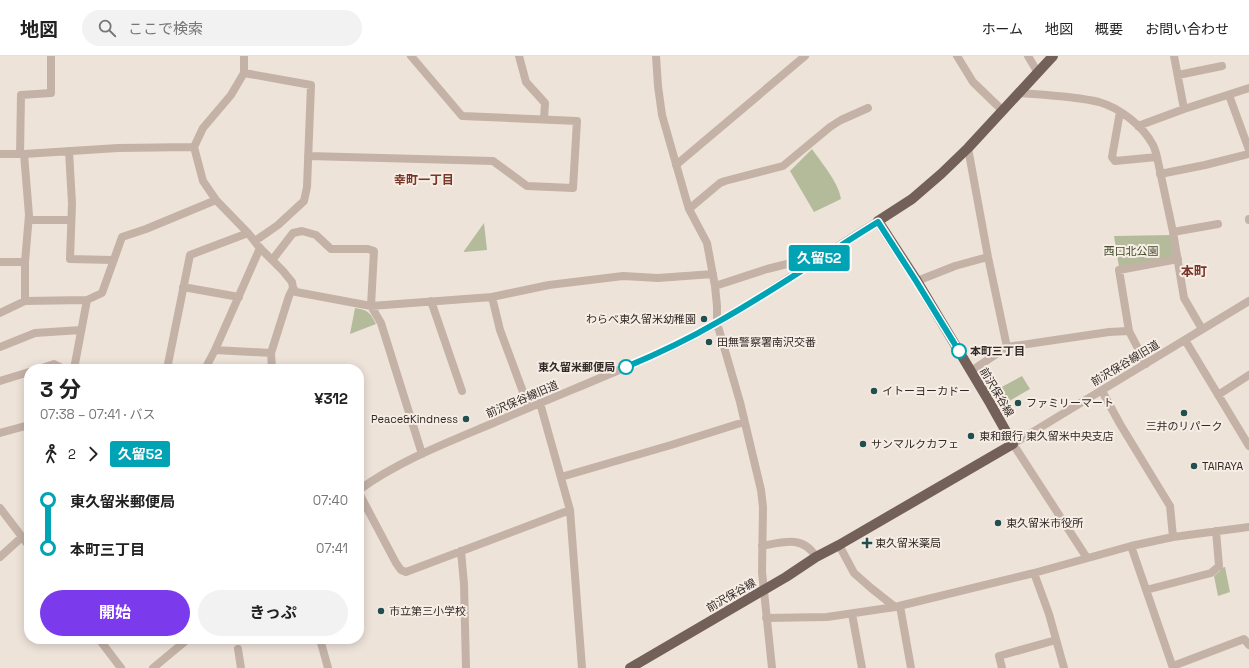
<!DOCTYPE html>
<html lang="ja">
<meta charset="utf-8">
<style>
:root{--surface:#fff;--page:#f2f2f2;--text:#222;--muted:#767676;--line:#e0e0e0;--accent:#7c3aed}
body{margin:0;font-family:"Space Grotesk","Noto Sans JP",sans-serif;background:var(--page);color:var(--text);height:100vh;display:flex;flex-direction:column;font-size:15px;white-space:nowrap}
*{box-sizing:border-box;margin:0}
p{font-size:13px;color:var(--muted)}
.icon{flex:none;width:22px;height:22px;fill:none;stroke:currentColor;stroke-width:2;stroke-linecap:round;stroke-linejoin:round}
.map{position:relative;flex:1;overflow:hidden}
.sheet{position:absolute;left:24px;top:308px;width:340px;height:280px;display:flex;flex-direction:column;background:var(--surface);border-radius:16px;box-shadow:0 2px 10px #0003}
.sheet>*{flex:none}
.badge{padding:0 8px;border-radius:3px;font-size:14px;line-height:26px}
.map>.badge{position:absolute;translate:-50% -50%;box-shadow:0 0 0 2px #fff}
.legs{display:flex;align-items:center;gap:6px;height:44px;padding:0 16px;font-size:13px}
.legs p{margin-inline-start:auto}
.headline{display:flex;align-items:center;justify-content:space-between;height:68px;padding:0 16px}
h1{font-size:22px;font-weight:700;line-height:30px}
.cta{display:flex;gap:8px;margin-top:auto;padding:8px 16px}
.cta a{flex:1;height:46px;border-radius:24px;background:var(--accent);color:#fff;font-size:16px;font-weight:700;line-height:46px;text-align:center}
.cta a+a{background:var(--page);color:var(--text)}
ul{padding:0 16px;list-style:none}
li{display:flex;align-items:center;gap:14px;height:48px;font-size:15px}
li i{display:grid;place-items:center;width:6px;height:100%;margin:0 5px;background:currentColor}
li i::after{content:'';width:10px;height:10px;margin:-5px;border:3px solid;border-radius:50%;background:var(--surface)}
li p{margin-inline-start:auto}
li:first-child i{background:linear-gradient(#0000 50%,currentColor 0)}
li:last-child i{background:linear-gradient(currentColor 50%,#0000 0)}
header{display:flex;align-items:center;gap:24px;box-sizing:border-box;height:56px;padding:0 20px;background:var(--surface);border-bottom:1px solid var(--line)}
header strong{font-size:19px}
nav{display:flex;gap:22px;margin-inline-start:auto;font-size:14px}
.search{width:280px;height:36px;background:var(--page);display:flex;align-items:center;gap:10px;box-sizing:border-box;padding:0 14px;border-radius:22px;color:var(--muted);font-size:15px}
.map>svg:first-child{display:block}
.green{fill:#b3bb9b}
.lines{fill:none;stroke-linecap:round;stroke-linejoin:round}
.minor{stroke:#c4b2a7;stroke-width:8}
.major{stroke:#726059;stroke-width:10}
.line-1-casing{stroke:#fff;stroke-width:9}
.line-1{stroke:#00a3b4;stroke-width:6}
.poi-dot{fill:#214e4e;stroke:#f6ede5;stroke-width:1.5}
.stop-1-dot{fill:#fff;stroke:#00a3b4;stroke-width:2}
.labels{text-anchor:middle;stroke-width:4;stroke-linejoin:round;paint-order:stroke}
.park-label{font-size:11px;fill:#444d2d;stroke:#f6ede5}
.poi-label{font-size:11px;fill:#322927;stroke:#f6ede5;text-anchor:start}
.stop-label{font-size:11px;font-weight:bold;fill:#322927;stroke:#f6ede5;text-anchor:start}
.street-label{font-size:11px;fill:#322927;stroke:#f6ede5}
.neighbourhood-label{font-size:12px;font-weight:bold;fill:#783629;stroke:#f6ede5}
.quarter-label{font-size:13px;font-weight:bold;fill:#783629;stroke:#f6ede5}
</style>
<header>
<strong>地図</strong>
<div class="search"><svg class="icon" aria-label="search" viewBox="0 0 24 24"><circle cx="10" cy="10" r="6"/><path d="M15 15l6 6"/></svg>ここで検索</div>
<nav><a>ホーム</a><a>地図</a><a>概要</a><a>お問い合わせ</a></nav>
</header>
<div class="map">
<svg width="1249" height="612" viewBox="0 0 1249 612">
<rect width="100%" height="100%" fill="#eee3d9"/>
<path class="green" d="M 812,93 C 821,106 839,127 841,143 L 814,156 L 790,115 Z
M 484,167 L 487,194 L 464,196 L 464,195 Z
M 1171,179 L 1176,203 L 1119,211 L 1114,180 Z
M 355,252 C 368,254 370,256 376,268 L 350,278 Z
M 1022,320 L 1030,333 L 1004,348 L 996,334 Z
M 1225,511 L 1230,536 L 1218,540 L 1214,520 L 1220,515 L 1221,512 Z"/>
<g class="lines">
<path class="minor" d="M 244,0 L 244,17 L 231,39 L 203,72 L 194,91 L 203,125 L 216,144 L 248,177 L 260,192 L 283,215 L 292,226 L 293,232 L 296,236 L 371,250 L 492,241 L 549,229 L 623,220 L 658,222 L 713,218
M 519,0 L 526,26 L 545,47 L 544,63
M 656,0 L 658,30 L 662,59 L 686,143 L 689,153 L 707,187 L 715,230 L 717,250 L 717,267 L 740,346 L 761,434 L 763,451 L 762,516 L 772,612
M 957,0 L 973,26 L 1003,55
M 1028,0 L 1038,17
M 1174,0 L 1184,53
M 244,17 L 311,29 L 307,131 L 304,145 L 278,169 L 255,185
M 1178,19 L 1222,10
M 1019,37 C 1045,39 1073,40 1099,46 C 1120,52 1143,70 1153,89 C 1155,93 1156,97 1157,101 L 1173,176 L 1184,242 L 1202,273
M 1229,39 L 1249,94
M 1120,56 L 1112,101 L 1115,105 L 1157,101
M 1138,70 L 1184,53 L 1249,32
M 968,92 L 988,201 L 1007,291
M 69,95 L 72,147 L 70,203 L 113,204
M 0,98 L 24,98 L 118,92 L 194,91
M 20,98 L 21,39 L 51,37 L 51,0
M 24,98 L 29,159 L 25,206 L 25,245
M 308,100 L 493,105 L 527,130 L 573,132 L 577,65 L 462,60 L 411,0
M 676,109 L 805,0
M 1160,118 L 1205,109 L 1249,98
M 689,153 L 720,127 L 725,125 L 783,110 L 830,71 L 841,64 L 868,52
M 1249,163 L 1249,164
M 29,164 L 71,164
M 1173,176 L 1218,168
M 260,192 L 215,294 L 271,297
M 273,203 L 293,177 L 302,175 L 316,179 L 331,193 L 368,193 L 374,195 L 371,250 L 381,267 L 422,398
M 0,206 L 25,206
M 917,225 L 955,210 L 988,201
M 715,230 L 767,213 L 799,205 L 803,213
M 183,231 L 239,241
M 492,241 L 500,274 L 529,352
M 431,245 L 462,335
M 0,257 L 25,245 L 87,244 L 102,237 L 122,181 L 146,173 L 216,144
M 1185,284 L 1249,390
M 0,291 L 35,277 L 81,274
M 1146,308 L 1129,275 L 1119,214 L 1178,203
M 39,313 L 54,308 L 64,313
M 74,313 L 87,244
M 167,313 L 190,199 L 248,177
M 205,313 L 215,294
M 272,313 L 271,297 L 289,240 L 293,232
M 971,315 L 1007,291 L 1109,276 L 1129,275
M 0,325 L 29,316
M 1102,335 L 1120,368 L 1170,450 L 1173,481
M 1218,339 L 1249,319
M 540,347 L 570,454 L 582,612
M 0,377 L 29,369
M 561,421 L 671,389 L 744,366
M 359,434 C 399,405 446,387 491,368 C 551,342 612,318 672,291 C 719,269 763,239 807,210 C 830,195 854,180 878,165
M 359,437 L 396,507 L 401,514 L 406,516 L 570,454
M 0,452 L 29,490
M 839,489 L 854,517 L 871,532 L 895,551
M 762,490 C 783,486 803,479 816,501
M 1131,490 L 1173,612
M 461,495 L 464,528 L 466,612
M 0,501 L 22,481
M 1087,502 L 1013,388 L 1249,245
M 1034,517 L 1049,558 L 1064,612
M 1146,534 L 1211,517 L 1219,510 L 1216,475
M 900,550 L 911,612
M 852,558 L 862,612
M 766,562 L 827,561 L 895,551 L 1034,517 L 1131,490 L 1173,481 L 1249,471
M 99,583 L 121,612
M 320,583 L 328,612
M 238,593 L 241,612
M 1173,610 L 1244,583 L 1249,589
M 153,612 L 188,583
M 1002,612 L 999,600 L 1056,584"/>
<path class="major" d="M 630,612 L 786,521 L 816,501 L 839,489 L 1013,388 L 990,347 L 917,225 L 878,165 L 912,143 L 941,118 L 968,92 L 1053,0"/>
</g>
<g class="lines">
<defs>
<path id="line-1" d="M 626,311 C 657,298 687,284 716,267 C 772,236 824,199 878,166 L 916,225 L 959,295"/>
</defs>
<use href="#line-1" class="line-1-casing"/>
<use href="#line-1" class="line-1"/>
</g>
<g class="poi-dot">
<circle cx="704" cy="263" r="4"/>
<circle cx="709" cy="286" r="4"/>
<circle cx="874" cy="335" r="4"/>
<circle cx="1018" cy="347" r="4"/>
<circle cx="1184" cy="357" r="4"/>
<circle cx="466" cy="363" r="4"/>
<circle cx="971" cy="380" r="4"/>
<circle cx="863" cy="388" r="4"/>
<circle cx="1194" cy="410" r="4"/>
<circle cx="998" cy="467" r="4"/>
<path d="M865 481h4v4h4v4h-4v4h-4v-4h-4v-4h4z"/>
<circle cx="381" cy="555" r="4"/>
</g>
<g class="stop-1-dot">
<circle cx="959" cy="295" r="7"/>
<circle cx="626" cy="311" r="7"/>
</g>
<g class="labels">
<g class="park-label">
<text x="1131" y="199">西口北公園</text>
</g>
<g class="poi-label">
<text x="696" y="267" text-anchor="end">わらべ東久留米幼稚園</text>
<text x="717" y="290">田無警察署南沢交番</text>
<text x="882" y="339">イトーヨーカドー</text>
<text x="1026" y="351">ファミリーマート</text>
<text x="458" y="367" text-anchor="end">Peace&amp;Kindness</text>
<text x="1184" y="374" text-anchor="middle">三井のリパーク</text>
<text x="979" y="384">東和銀行 東久留米中央支店</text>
<text x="871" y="392">サンマルクカフェ</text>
<text x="1202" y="414">TAIRAYA</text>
<text x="1006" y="471">東久留米市役所</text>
<text x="875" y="491">東久留米薬局</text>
<text x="389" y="559">市立第三小学校</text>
</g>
<g class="stop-label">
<text x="970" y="299">本町三丁目</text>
<text x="615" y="315" text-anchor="end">東久留米郵便局</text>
</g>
<g class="street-label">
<text transform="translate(1125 307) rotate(-31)" y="4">前沢保谷線旧道</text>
<text transform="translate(997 336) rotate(59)" y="4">前沢保谷線</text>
<text transform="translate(522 343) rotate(-23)" y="4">前沢保谷線旧道</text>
<text transform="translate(731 539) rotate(-30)" y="4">前沢保谷線</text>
</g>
<g class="neighbourhood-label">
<text x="424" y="128">幸町一丁目</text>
</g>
<g class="quarter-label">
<text x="1194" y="220">本町</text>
</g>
</g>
</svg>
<b class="badge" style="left:819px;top:202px;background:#00a3b4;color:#fff">久留52</b>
<section class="sheet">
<div class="headline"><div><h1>3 分</h1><p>07:38 – 07:41 · バス</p></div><b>¥312</b></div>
<div class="legs"><svg class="icon" aria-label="walk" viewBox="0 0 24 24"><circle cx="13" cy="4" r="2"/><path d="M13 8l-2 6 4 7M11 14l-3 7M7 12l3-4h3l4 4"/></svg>2<svg class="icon" aria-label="forward" viewBox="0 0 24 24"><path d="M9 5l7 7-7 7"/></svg><b class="badge" style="background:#00a3b4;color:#fff">久留52</b></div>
<ul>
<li><i style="color:#00a3b4"></i><b>東久留米郵便局</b><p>07:40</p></li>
<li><i style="color:#00a3b4"></i><b>本町三丁目</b><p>07:41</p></li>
</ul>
<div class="cta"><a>開始</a><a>きっぷ</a></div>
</section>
</div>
